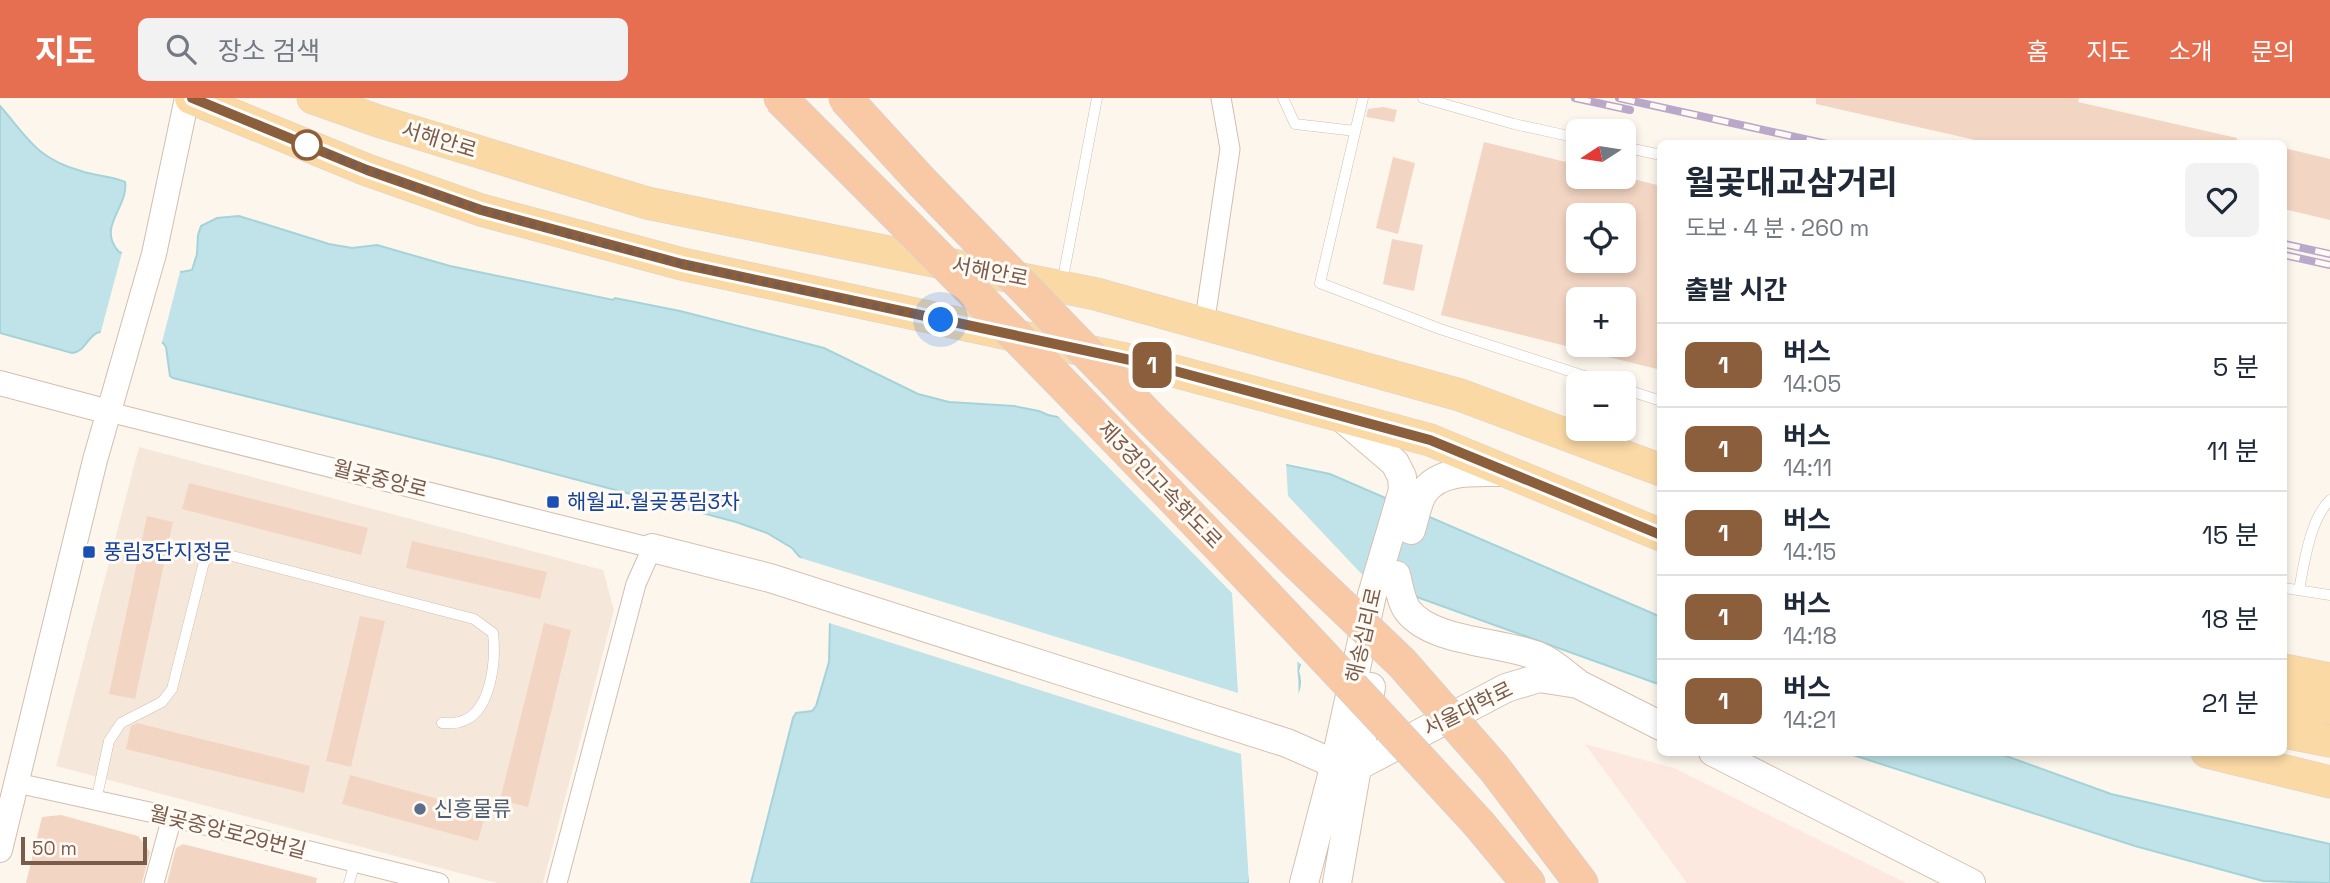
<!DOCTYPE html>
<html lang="ko">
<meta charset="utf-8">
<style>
:root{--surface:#fff;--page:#f2f2f3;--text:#1f2937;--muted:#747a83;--line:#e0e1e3;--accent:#e76f51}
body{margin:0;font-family:"Space Grotesk","Noto Sans KR",sans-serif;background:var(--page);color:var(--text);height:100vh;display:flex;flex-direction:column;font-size:26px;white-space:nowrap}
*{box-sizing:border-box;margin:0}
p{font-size:23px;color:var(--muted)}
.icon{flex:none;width:38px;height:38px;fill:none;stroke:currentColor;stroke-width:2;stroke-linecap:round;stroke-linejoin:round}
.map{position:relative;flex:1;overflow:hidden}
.details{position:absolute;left:1657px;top:42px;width:630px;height:616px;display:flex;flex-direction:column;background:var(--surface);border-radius:10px;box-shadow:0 4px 10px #0003}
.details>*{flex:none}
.badge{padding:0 14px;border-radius:10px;font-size:24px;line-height:46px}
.needle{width:46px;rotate:258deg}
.buttons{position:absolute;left:1566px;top:21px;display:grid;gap:14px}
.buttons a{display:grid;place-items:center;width:70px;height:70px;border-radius:10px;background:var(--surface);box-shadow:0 4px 10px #0003;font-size:35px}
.scale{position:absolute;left:21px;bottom:18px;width:126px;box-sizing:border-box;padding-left:7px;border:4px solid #7a5c4d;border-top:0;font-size:19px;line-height:24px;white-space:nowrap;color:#7a5c4d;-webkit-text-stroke:5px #fffaf3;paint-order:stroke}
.you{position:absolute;width:35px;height:35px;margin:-18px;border:5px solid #fff;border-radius:50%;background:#1a73e8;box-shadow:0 0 0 10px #1a73e833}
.map>.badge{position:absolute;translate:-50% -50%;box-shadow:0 0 0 4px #fff}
h2{padding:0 28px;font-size:26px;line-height:63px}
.round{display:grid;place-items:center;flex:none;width:74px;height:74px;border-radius:10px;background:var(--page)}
.overview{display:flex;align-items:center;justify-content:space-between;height:119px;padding:0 28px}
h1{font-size:33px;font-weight:700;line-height:52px}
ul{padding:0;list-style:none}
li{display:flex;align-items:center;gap:21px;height:84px;padding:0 28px;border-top:2px solid var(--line)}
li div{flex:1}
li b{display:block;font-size:26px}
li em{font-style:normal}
li .badge{min-width:77px;font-weight:700;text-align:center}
header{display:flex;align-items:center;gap:42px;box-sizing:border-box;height:98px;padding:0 35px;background:var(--accent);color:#fff}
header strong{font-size:33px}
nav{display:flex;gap:38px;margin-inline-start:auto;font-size:24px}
.search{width:490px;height:63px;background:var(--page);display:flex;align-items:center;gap:18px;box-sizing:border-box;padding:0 24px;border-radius:10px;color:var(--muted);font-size:26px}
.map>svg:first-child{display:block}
.residential{fill:#f5e8da}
.commercial{fill:#fde8e0}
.water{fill:#bfe3e8;stroke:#a5d3da;stroke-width:2}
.pier{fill:#fdf6ec}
.building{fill:#f3d5c3;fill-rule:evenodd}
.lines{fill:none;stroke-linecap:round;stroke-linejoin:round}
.service-casing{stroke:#d1beb0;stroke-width:11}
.minor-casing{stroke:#d1beb0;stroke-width:21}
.tertiary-casing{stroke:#d1beb0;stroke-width:26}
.secondary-casing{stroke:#d6c0b0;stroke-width:30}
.primary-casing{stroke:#dad1cd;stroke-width:33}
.trunk-casing{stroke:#dad1cd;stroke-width:35}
.service{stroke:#fff;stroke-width:10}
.minor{stroke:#fff;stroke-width:19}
.tertiary{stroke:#fff;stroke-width:24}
.secondary{stroke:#fff;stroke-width:28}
.primary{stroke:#fbd9a5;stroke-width:32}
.trunk{stroke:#f9c8a4;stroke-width:33}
.rail-casing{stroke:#b9a8c9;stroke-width:8}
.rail{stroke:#fffaf3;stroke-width:5;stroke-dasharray:16;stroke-linecap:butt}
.trunk-bridge-casing{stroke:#dad1cd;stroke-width:35;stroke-linecap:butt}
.trunk-bridge{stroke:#f9c8a4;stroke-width:33}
.line-casing{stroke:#fff;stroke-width:16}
.line{stroke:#8b5e3c;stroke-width:10}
.walk{stroke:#7a5c4d;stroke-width:7;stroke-dasharray:0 12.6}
.stop-dot{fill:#fff;stroke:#8b5e3c;stroke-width:3.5}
.transit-dot{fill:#1a4fb4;stroke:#fffaf3;stroke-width:2.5}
.service-dot{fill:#5c6f8a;stroke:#fffaf3;stroke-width:2.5}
.labels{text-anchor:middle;stroke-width:6;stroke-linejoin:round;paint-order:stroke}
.street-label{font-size:21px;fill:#7a5c4d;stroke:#fffaf3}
.transit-label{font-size:21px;fill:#164399;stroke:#fffaf3;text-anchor:start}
.service-label{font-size:21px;fill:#4e5e75;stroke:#fffaf3;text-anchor:start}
</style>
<header>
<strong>지도</strong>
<div class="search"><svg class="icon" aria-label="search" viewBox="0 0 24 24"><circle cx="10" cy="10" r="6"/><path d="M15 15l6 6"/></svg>장소 검색</div>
<nav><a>홈</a><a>지도</a><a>소개</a><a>문의</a></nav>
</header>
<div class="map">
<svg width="2330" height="785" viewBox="0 0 2330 785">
<rect width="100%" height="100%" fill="#fdf6ec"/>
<path class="residential" d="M 139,349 L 603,472 L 614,512 L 543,785 L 497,785 L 56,668 Z"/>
<path class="commercial" d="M 1585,646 L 1674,670 L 1906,785 L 1687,785 Z"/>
<path class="water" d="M 0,8 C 29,41 36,60 81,73 C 95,78 112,78 125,84 C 129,109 96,129 119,154 L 182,174 L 192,172 L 197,156 L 198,137 L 201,128 L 217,120 L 239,118 L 329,146 L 352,150 L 377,147 L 450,168 L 613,202 L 615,200 L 680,213 L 824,250 L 918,296 L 949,304 L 1014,308 L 1039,313 L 1048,317 L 1330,376 L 1661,519 L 1661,587 L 1331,468 L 1298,573 C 1302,583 1300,592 1295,601 L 1255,611 L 1237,629 L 1267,713 L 1248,785 L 751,785 L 793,620 L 796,615 L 812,613 L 816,608 L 829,564 L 830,521 L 810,471 L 792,450 L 767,435 L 736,424 L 495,360 L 173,280 L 170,278 L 166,249 L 163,245 L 99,234 C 87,238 85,254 72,255 L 0,235 Z
M 1847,655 L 1998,655 L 2111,696 L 2330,746 L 2330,785 L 2263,783 L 2135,748 Z"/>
<path class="pier" d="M 123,151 L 181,170 L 161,248 L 100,237 Z
M 1055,315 L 1286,364 L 1288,398 L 1371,486 L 1333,472 L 1303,568 L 1297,563 L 1299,601 L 1291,611 L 1277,622 L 1269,622 L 1255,615 L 1251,616 L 1240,630 L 1241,639 L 1272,659 L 1280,670 L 1280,680 L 1252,785 L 1249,785 L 1241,656 L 826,524 L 818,492 L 807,473 L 794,458 L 1238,595 L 1232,495 Z"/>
<path class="building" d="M 1816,0 L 2079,0 L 2078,4 L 2237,40 L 2237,46 L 1993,46 L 1816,6 Z
M 1383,9 L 1397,12 L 1394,24 L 1366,19 L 1368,11 Z
M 1484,44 L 1578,67 L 1578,79 L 1625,79 L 1661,88 L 1661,272 L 1580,252 L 1580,247 L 1624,247 L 1624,201 L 1578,201 L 1578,251 L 1441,217 ZM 1578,117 L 1624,117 L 1624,163 L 1578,163 Z
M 2284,50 L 2330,61 L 2330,122 L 2284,111 Z
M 1393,59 L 1415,65 L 1398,136 L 1376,130 Z
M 1392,141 L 1423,147 L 1414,193 L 1383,186 Z
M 189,385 L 368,430 L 361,457 L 182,411 Z
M 147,418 L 173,424 L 135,601 L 109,596 Z
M 412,443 L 547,474 L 540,501 L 406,470 Z
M 360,518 L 385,523 L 351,669 L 326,663 Z
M 544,525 L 571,532 L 528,709 L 500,702 Z
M 137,625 L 310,668 L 304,695 L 126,651 L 131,628 Z
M 350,677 L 486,714 L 478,743 L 342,706 Z
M 61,717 L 138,738 L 150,754 L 142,785 L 26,785 L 42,719 Z
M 183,746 L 317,780 L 316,785 L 167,785 L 176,750 Z"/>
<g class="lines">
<defs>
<path id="service" d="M 1283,0 L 1295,26 L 1355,33
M 1363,0 L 1320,185 L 1440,231 L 1606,285
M 1423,0 L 1514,26 L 1578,40
M 1624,49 L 1661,57
M 1062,185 L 1097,0
M 1624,291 L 1661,303
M 2284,490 L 2330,497
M 2299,492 C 2304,466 2310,421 2330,402
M 96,703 L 109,643 L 121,625 L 162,604 L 172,591 L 204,464 L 217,454 L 474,521 L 493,535 C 496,561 492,617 459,624 C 454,626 447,625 442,625
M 349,785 L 355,764"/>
<path id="minor" d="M 1204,228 L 1230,51 L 1221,0
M 109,314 L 652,450 L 636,486 L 557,785
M 17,685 L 172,719 L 439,785
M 154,785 L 172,719"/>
<path id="tertiary" d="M 0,285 L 109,314
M 0,752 L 95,362 L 154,156 L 187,0"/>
<path id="secondary" d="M 1411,432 C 1415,420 1417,404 1424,394 C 1442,369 1480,375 1508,374
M 652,450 L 770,480 L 1287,645 L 1335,666 L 1356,669
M 1396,477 C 1399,488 1401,504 1408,513 C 1433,545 1502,543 1540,559 C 1553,564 1565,576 1576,584
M 1713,654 L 1971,785
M 1356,669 L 1506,590 L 1539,580 L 1578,586 L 1661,628
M 1304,785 L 1335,666 L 1372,497 L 1403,392 L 1402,379 L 1395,365 L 1340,318
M 1337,785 L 1371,589"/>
<path id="primary" d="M 191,0 L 367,72 L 481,112 L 682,166 L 1148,266 L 1430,342 L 1661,437
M 313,0 L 378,23 L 647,105 L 1096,196 L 1460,297 L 1661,372
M 2284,572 L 2330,581
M 2284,603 L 2330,610
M 2284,634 L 2330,643
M 2207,654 L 2330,684"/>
<path id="trunk" d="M 1494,670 L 1581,785
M 1479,726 L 1528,785"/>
</defs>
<use href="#service" class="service-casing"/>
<use href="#minor" class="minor-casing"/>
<use href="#tertiary" class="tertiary-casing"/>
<use href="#secondary" class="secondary-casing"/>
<use href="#primary" class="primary-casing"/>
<use href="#trunk" class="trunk-casing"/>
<use href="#service" class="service"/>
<use href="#minor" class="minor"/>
<use href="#tertiary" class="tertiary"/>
<use href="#secondary" class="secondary"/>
<use href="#primary" class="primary"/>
<use href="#trunk" class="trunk"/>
<defs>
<path id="rail" d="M 1575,0 L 1630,12
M 1619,0 L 1827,46
M 2284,146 L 2330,156
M 2284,157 L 2330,167"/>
</defs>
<use href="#rail" class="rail-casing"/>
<use href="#rail" class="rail"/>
<defs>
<path id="trunk-bridge" d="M 780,0 C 1018,237 1252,478 1479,726
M 845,0 L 921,83 L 1152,322 L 1295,463 L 1402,565 L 1494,670"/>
</defs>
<use href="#trunk-bridge" class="trunk-bridge-casing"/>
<use href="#trunk-bridge" class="trunk-bridge"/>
</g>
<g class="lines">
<defs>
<path id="line" d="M 192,0 L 367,72 L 481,112 L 682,166 L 1149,266 L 1430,342 L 1661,437"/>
</defs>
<use href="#line" class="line-casing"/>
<use href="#line" class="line"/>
<path class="walk" d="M 307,47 C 509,134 727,177 941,222"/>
</g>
<circle class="stop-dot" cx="307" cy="47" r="14"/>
<g class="transit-dot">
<rect x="546" y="397" width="14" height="14" rx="3.5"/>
<rect x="82" y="447" width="14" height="14" rx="3.5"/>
</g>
<circle class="service-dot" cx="420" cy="711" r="7"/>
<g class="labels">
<g class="street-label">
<text transform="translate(439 42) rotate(17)" y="7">서해안로</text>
<text transform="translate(990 174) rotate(11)" y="7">서해안로</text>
<text transform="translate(380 381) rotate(14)" y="7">월곶중앙로</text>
<text transform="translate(1160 387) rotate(46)" y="7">제3경인고속화도로</text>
<text transform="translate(1364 537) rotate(-77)" y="7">해송십리로</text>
<text transform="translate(1468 611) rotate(-26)" y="7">서울대학로</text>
<text transform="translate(228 734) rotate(14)" y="7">월곶중앙로29번길</text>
</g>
<g class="transit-label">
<text x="567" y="411">해월교.월곶풍림3차</text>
<text x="103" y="461">풍림3단지정문</text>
</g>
<g class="service-label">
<text x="434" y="718">신흥물류</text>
</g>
</g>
</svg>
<div class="buttons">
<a><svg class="needle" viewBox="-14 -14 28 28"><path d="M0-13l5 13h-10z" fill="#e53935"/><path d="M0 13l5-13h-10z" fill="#747a83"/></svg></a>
<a><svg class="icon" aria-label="locate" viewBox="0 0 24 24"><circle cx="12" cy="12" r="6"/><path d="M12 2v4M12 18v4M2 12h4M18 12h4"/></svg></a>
<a>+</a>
<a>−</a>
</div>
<div class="scale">50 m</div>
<div class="you" style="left:941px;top:222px"></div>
<b class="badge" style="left:1152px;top:267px;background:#8b5e3c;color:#fff">1</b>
<section class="details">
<div class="overview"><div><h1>월곷대교삼거리</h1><p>도보 · 4 분 · 260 m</p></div><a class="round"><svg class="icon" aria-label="heart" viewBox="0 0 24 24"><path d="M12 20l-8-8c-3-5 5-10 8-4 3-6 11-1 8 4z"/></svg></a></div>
<h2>출발 시간</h2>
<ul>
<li><span class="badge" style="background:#8b5e3c;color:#fff">1</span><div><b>버스</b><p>14:05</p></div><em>5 분</em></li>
<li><span class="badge" style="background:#8b5e3c;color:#fff">1</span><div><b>버스</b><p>14:11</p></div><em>11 분</em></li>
<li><span class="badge" style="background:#8b5e3c;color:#fff">1</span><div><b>버스</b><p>14:15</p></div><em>15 분</em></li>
<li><span class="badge" style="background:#8b5e3c;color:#fff">1</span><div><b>버스</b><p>14:18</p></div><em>18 분</em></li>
<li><span class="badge" style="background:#8b5e3c;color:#fff">1</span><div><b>버스</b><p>14:21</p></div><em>21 분</em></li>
</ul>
</section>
</div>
